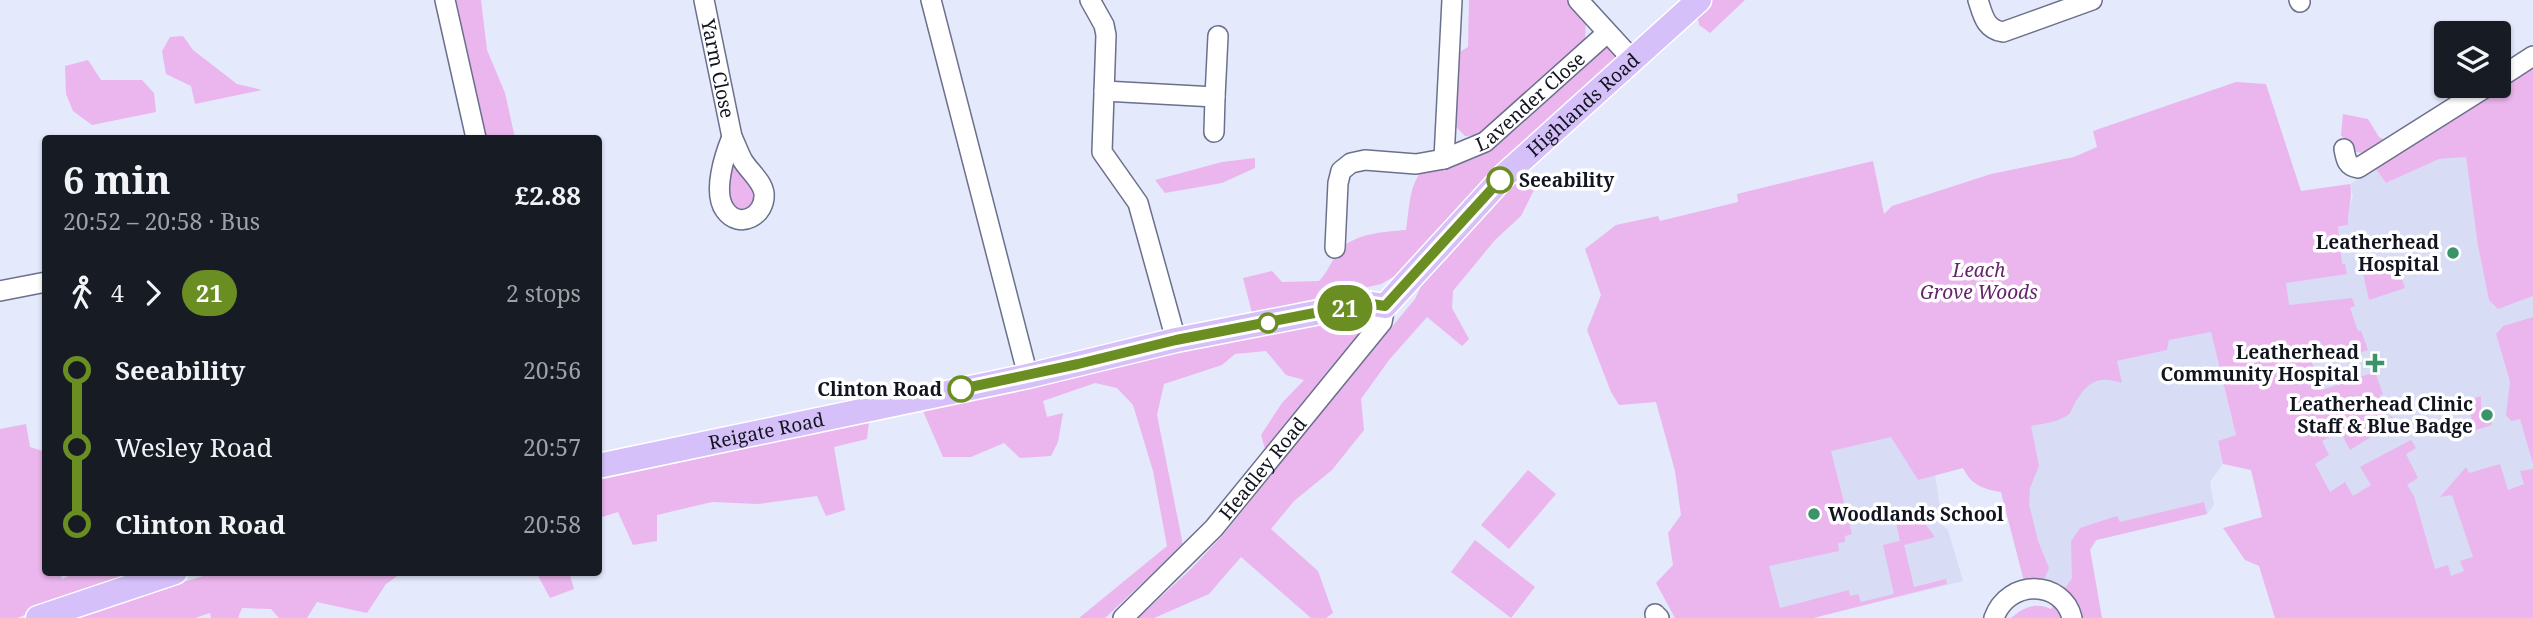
<!DOCTYPE html>
<meta charset="utf-8">
<style>
:root{--surface:#171b24;--page:#242831;--text:#f1f3f6;--muted:#9ea1a6}
body{margin:0;font-family:"Noto Serif",serif;background:var(--page);color:var(--text);height:100vh;display:flex;flex-direction:column;font-size:26px;white-space:nowrap}
*{box-sizing:border-box;margin:0}
p{font-size:23px;color:var(--muted)}
.icon{flex:none;width:38px;height:38px;fill:none;stroke:currentColor;stroke-width:2;stroke-linecap:round;stroke-linejoin:round}
.map{position:relative;flex:1;overflow:hidden}
.details{position:absolute;left:42px;top:135px;width:560px;height:441px;display:flex;flex-direction:column;background:var(--surface);border-radius:7px;box-shadow:0 2px 5px #0004}
.details>*{flex:none}
.badge{padding:0 14px;border-radius:23px;font-size:24px;line-height:46px}
.fabs{position:absolute;left:2434px;top:21px;display:grid;gap:14px}
.fabs a{display:grid;place-items:center;width:77px;height:77px;border-radius:7px;background:var(--surface);box-shadow:0 2px 5px #0004;font-size:35px}
.map>.badge{position:absolute;translate:-50% -50%;box-shadow:0 0 0 4px #fff}
.legs{display:flex;align-items:center;gap:10px;height:77px;padding:0 21px;font-size:23px}
.legs p{margin-inline-start:auto}
.summary{display:flex;align-items:center;justify-content:space-between;height:119px;padding:0 21px}
h1{font-size:38px;font-weight:700;line-height:52px}
ul{padding:0 21px;list-style:none}
li{display:flex;align-items:center;gap:24px;height:77px;font-size:26px}
li i{display:grid;place-items:center;width:10px;height:100%;margin:0 9px;background:currentColor}
li i::after{content:'';width:18px;height:18px;margin:-9px;border:5px solid;border-radius:50%;background:var(--surface)}
li p{margin-inline-start:auto}
li:first-child i{background:linear-gradient(#0000 50%,currentColor 0)}
li:last-child i{background:linear-gradient(currentColor 50%,#0000 0)}
.map>svg:first-child{display:block}
.built{fill:#d8dcf4}
.green{fill:#eab6ed}
.lines{fill:none;stroke-linecap:round;stroke-linejoin:round}
.minor-casing{stroke:#6b708c;stroke-width:22}
.major-casing{stroke:#fff;stroke-width:27}
.minor{stroke:#fff;stroke-width:19}
.major{stroke:#d6c0f9;stroke-width:24}
.line-1-casing{stroke:#fff;stroke-width:16}
.line-1{stroke:#6b8e23;stroke-width:10}
.stop-1-dot{fill:#fff;stroke:#6b8e23;stroke-width:3.5}
.poi-dot{fill:#3a9369;stroke:#fff;stroke-width:2.5}
.labels{text-anchor:middle;stroke-width:7;stroke-linejoin:round;paint-order:stroke}
.street-label{font-size:19px;fill:#12141f;stroke:#fff}
.stop-label{font-size:19px;font-weight:bold;fill:#12141f;stroke:#fff;text-anchor:start}
.poi-label{font-size:19px;font-weight:bold;fill:#12141f;stroke:#fff;text-anchor:end}
.park-label{font-size:19px;font-style:italic;fill:#65256b;stroke:#fff}
</style>
<div class="map">
<svg width="2533" height="618" viewBox="0 0 2533 618">
<rect width="100%" height="100%" fill="#e5e9fc"/>
<path class="built" d="M 2466,157 L 2478,246 L 2489,300 L 2498,309 L 2533,296 L 2533,317 L 2503,326 L 2496,334 L 2533,464 L 2533,560 L 2482,578 L 2334,588 L 2263,250 L 2348,225 L 2347,211 L 2353,197 L 2350,184 L 2376,169 L 2386,183 L 2439,159 Z
M 2211,332 L 2236,435 L 2218,441 L 2223,464 L 2210,482 L 2214,505 L 2207,514 L 2097,540 L 2063,592 L 2024,581 L 2001,492 L 2019,403 L 2119,373 L 2117,361 L 2167,350 L 2169,340 Z
M 1882,421 L 1918,480 L 1935,475 L 1943,526 L 1948,530 L 1963,581 L 1813,618 L 1715,618 L 1675,471 Z"/>
<path class="green" d="M 453,0 L 481,0 L 487,50 L 505,93 L 515,138 L 485,138 Z
M 1469,0 L 1570,0 L 1586,18 L 1585,41 L 1482,135 L 1465,136 L 1456,127 L 1458,53 L 1468,47 Z
M 1710,0 L 1745,0 L 1710,33 L 1699,25 L 1697,12 Z
M 183,36 L 193,50 L 237,84 L 262,90 L 195,104 L 191,86 L 166,74 L 162,51 L 170,37 Z
M 1609,46 L 1617,53 L 1618,60 L 1407,269 L 1381,284 L 1252,313 L 1243,278 L 1272,271 L 1282,282 L 1319,281 C 1329,271 1332,258 1342,248 C 1357,233 1385,232 1406,230 C 1409,211 1409,185 1422,171 L 1470,160 L 1491,146 L 1602,48 Z
M 88,60 L 101,80 L 142,80 L 154,93 L 156,112 L 92,125 L 73,111 L 66,94 L 65,66 Z
M 2533,67 L 2533,296 L 2498,309 L 2489,300 L 2478,246 L 2466,157 L 2439,159 L 2386,183 L 2376,169 L 2442,122 Z
M 2236,82 L 2266,84 L 2301,191 L 2350,184 C 2353,199 2347,210 2348,225 L 2338,227 L 2342,264 L 2345,264 L 2347,274 L 2286,283 L 2289,305 L 2352,298 L 2355,306 L 2350,308 L 2358,331 L 2361,331 L 2368,350 L 2328,363 L 2321,342 L 2307,349 L 2322,390 L 2375,372 L 2383,394 L 2380,395 L 2388,418 L 2392,416 L 2395,422 L 2350,450 L 2340,431 L 2322,441 L 2329,455 L 2315,464 L 2330,492 L 2345,482 L 2353,496 L 2371,485 L 2360,467 L 2411,440 L 2416,448 L 2406,454 L 2418,478 L 2407,485 L 2414,496 L 2435,569 L 2448,565 L 2451,576 L 2464,571 L 2460,561 L 2473,557 L 2452,495 L 2440,497 L 2466,467 L 2469,473 L 2500,464 L 2508,490 L 2524,484 L 2520,471 L 2533,469 L 2533,618 L 2275,618 L 2259,566 L 2245,560 L 2223,528 L 2262,517 L 2251,470 L 2223,464 L 2218,441 L 2236,435 L 2211,332 L 2169,340 L 2167,350 L 2117,361 L 2122,383 C 2098,376 2090,380 2076,401 C 2073,405 2072,412 2068,415 C 2058,422 2042,424 2031,426 L 2039,466 L 2030,488 L 2029,504 L 2038,541 L 2049,568 L 2045,578 L 2024,581 L 2001,492 C 1983,489 1971,485 1963,468 L 1918,480 L 1891,437 L 1831,451 L 1852,534 L 1845,536 L 1845,542 L 1838,543 L 1839,551 L 1769,566 L 1780,608 L 1849,590 L 1850,596 L 1858,594 L 1861,602 L 1894,594 L 1883,545 L 1900,541 L 1895,518 L 1902,514 L 1923,521 L 1935,537 L 1904,545 L 1914,587 L 1946,579 L 1947,584 L 1813,618 L 1675,618 L 1656,583 L 1673,565 L 1668,533 L 1681,515 L 1675,471 L 1656,402 L 1619,405 L 1611,392 L 1587,330 L 1601,295 L 1585,249 L 1616,225 L 1658,216 L 1660,221 L 1738,202 L 1737,194 L 1873,161 L 1884,214 L 1892,206 L 1991,174 L 2074,157 L 2097,147 L 2093,131 Z
M 2343,114 L 2368,119 L 2379,137 L 2387,141 L 2366,153 L 2355,152 L 2341,135 Z
M 728,155 L 759,197 L 744,215 L 728,202 Z
M 1255,158 L 1255,168 L 1222,183 L 1165,193 L 1155,180 L 1222,162 Z
M 1522,172 L 1534,190 L 1521,216 L 1495,240 L 1453,291 L 1452,308 L 1469,339 L 1462,346 L 1427,317 L 1389,360 L 1361,399 L 1364,430 L 1332,470 L 1294,501 L 1271,529 L 1318,571 L 1333,613 L 1326,618 L 1311,618 L 1241,557 L 1209,594 L 1154,618 L 1138,618 L 1191,569 L 1224,534 L 1331,400 L 1415,299 L 1425,278 Z
M 2401,263 L 2403,268 L 2399,270 L 2405,288 L 2369,300 L 2362,268 Z
M 1367,315 L 1369,320 L 1367,325 L 1265,449 L 1261,435 L 1282,403 L 1304,380 L 1286,375 L 1266,351 L 1235,354 L 1222,365 L 1164,384 L 1157,415 L 1183,545 L 1105,618 L 1079,618 L 1167,546 L 1153,471 L 1133,405 L 1117,388 L 1095,383 L 1043,401 L 1047,417 L 1063,413 L 1058,442 L 1051,456 L 1020,458 L 1004,443 L 971,457 L 943,457 L 923,411 L 1028,389 L 1214,343 Z
M 2533,317 L 2533,464 L 2520,419 L 2511,421 L 2506,415 L 2510,382 L 2496,334 L 2503,326 Z
M 2481,396 L 2481,409 L 2491,411 L 2492,425 L 2476,430 L 2469,411 L 2464,412 L 2461,403 Z
M 869,422 L 867,439 L 834,447 L 845,510 L 826,516 L 817,496 L 758,504 L 712,502 L 657,515 L 657,541 L 633,545 L 618,512 L 599,518 L 599,480 Z
M 26,424 L 30,447 L 43,451 L 45,471 L 46,572 L 60,572 L 62,579 L 78,572 L 153,572 L 64,600 L 17,618 L 0,618 L 0,429 Z
M 1528,470 L 1556,494 L 1509,549 L 1481,525 Z
M 2204,502 L 2207,514 L 2096,540 L 2090,549 L 2102,618 L 2011,618 C 2024,607 2035,602 2051,609 L 2072,578 L 2071,541 L 2080,528 L 2117,516 L 2120,522 Z
M 1475,540 L 1535,587 L 1511,618 L 1451,572 Z
M 217,572 L 403,572 L 386,584 L 367,613 L 317,602 L 307,618 L 279,618 L 271,609 L 242,608 L 238,618 L 211,618 L 210,613 L 195,618 L 70,618 L 115,602 Z
M 536,572 L 569,572 L 574,589 L 550,598 Z"/>
<g class="lines">
<defs>
<g id="minor">
<path d="M 445,0 L 476,138"/>
<path id="s1" d="M 704,0 L 732,137"/>
<path d="M 931,0 L 1028,376"/>
<path d="M 1090,0 L 1104,25 L 1106,35 L 1102,152 L 1138,203 L 1176,340"/>
<path d="M 1578,0 L 1632,59"/>
<path d="M 1978,0 C 1983,15 1985,29 2003,32 L 2092,0"/>
<path d="M 2299,0 L 2300,2"/>
<path d="M 2499,78 L 2533,56"/>
<path d="M 1104,91 L 1215,97 L 1218,36"/>
<path d="M 1214,132 L 1215,97"/>
<path d="M 732,137 C 736,145 739,154 743,161 C 750,172 762,181 764,193 C 766,216 739,230 725,210 C 712,192 725,154 732,137 Z"/>
<path d="M 2344,149 C 2346,160 2347,166 2358,168 L 2488,86"/>
<path d="M 1444,159 L 1452,0"/>
<path id="s2" d="M 1335,248 L 1338,183 L 1341,171 L 1351,163 L 1365,160 L 1416,164 L 1444,159 L 1485,142 L 1607,33"/>
<path d="M 0,291 L 46,282"/>
<path d="M 1655,614 L 1659,618"/>
<path id="s3" d="M 1123,618 L 1214,528 L 1382,322 L 1385,306"/>
<path d="M 1994,618 C 2008,578 2063,580 2072,618"/>
</g>
<g id="major">
<path id="s4" d="M 598,466 L 1028,376 L 1176,340 L 1366,303 L 1385,306 L 1505,175 L 1699,0"/>
<path d="M 38,618 L 175,572"/>
</g>
</defs>
<use href="#minor" class="minor-casing"/>
<use href="#major" class="major-casing"/>
<use href="#minor" class="minor"/>
<use href="#major" class="major"/>
</g>
<g class="lines">
<defs>
<path id="line-1" d="M 961,389 L 1078,364 L 1176,340 L 1366,303 L 1385,306 L 1500,180"/>
</defs>
<use href="#line-1" class="line-1-casing"/>
<use href="#line-1" class="line-1"/>
</g>
<g class="stop-1-dot">
<circle cx="1500" cy="180" r="12"/>
<circle cx="1268" cy="323" r="9"/>
<circle cx="961" cy="389" r="12"/>
</g>
<g class="poi-dot">
<circle cx="2453" cy="253" r="7"/>
<path d="M2371.5 352.5h7v7h7v7h-7v7h-7v-7h-7v-7h7z"/>
<circle cx="2487" cy="415" r="7"/>
<circle cx="1814" cy="514" r="7"/>
</g>
<g class="labels">
<g class="street-label">
<text dy="7" stroke="none"><textPath href="#s1" startOffset="70">Yarm Close</textPath></text>
<text dy="7" stroke="none"><textPath href="#s2" startOffset="289">Lavender Close</textPath></text>
<text dy="7" stroke="none"><textPath href="#s4" startOffset="1087">Highlands Road</textPath></text>
<text dy="7" stroke="none"><textPath href="#s4" startOffset="172">Reigate Road</textPath></text>
<text dy="7" stroke="none"><textPath href="#s3" startOffset="205">Headley Road</textPath></text>
</g>
<g class="stop-label">
<text x="1519" y="187">Seeability</text>
<text x="942" y="396" text-anchor="end">Clinton Road</text>
</g>
<g class="poi-label">
<text x="2439" y="249">Leatherhead<tspan x="2439" dy="22">Hospital</tspan></text>
<text x="2359" y="359">Leatherhead<tspan x="2359" dy="22">Community Hospital</tspan></text>
<text x="2473" y="411">Leatherhead Clinic<tspan x="2473" dy="22">Staff &amp; Blue Badge</tspan></text>
<text x="1828" y="521" text-anchor="start">Woodlands School</text>
</g>
<g class="park-label">
<text x="1979" y="277">Leach<tspan x="1979" dy="22">Grove Woods</tspan></text>
</g>
</g>
</svg>
<div class="fabs">
<a><svg class="icon" aria-label="layers" viewBox="0 0 24 24"><path d="M12 4l9 5-9 5-9-5zM3 14l9 5 9-5"/></svg></a>
</div>
<b class="badge" style="left:1345px;top:308px;background:#6b8e23;color:#fff">21</b>
<section class="details">
<div class="summary"><div><h1>6 min</h1><p>20:52 – 20:58 · Bus</p></div><b>£2.88</b></div>
<div class="legs"><svg class="icon" aria-label="walk" viewBox="0 0 24 24"><circle cx="13" cy="4" r="2"/><path d="M13 8l-2 6 4 7M11 14l-3 7M7 12l3-4h3l4 4"/></svg>4<svg class="icon" aria-label="forward" viewBox="0 0 24 24"><path d="M9 5l7 7-7 7"/></svg><b class="badge" style="background:#6b8e23;color:#fff">21</b><p>2 stops</p></div>
<ul>
<li><i style="color:#6b8e23"></i><b>Seeability</b><p>20:56</p></li>
<li><i style="color:#6b8e23"></i><span>Wesley Road</span><p>20:57</p></li>
<li><i style="color:#6b8e23"></i><b>Clinton Road</b><p>20:58</p></li>
</ul>
</section>
</div>
